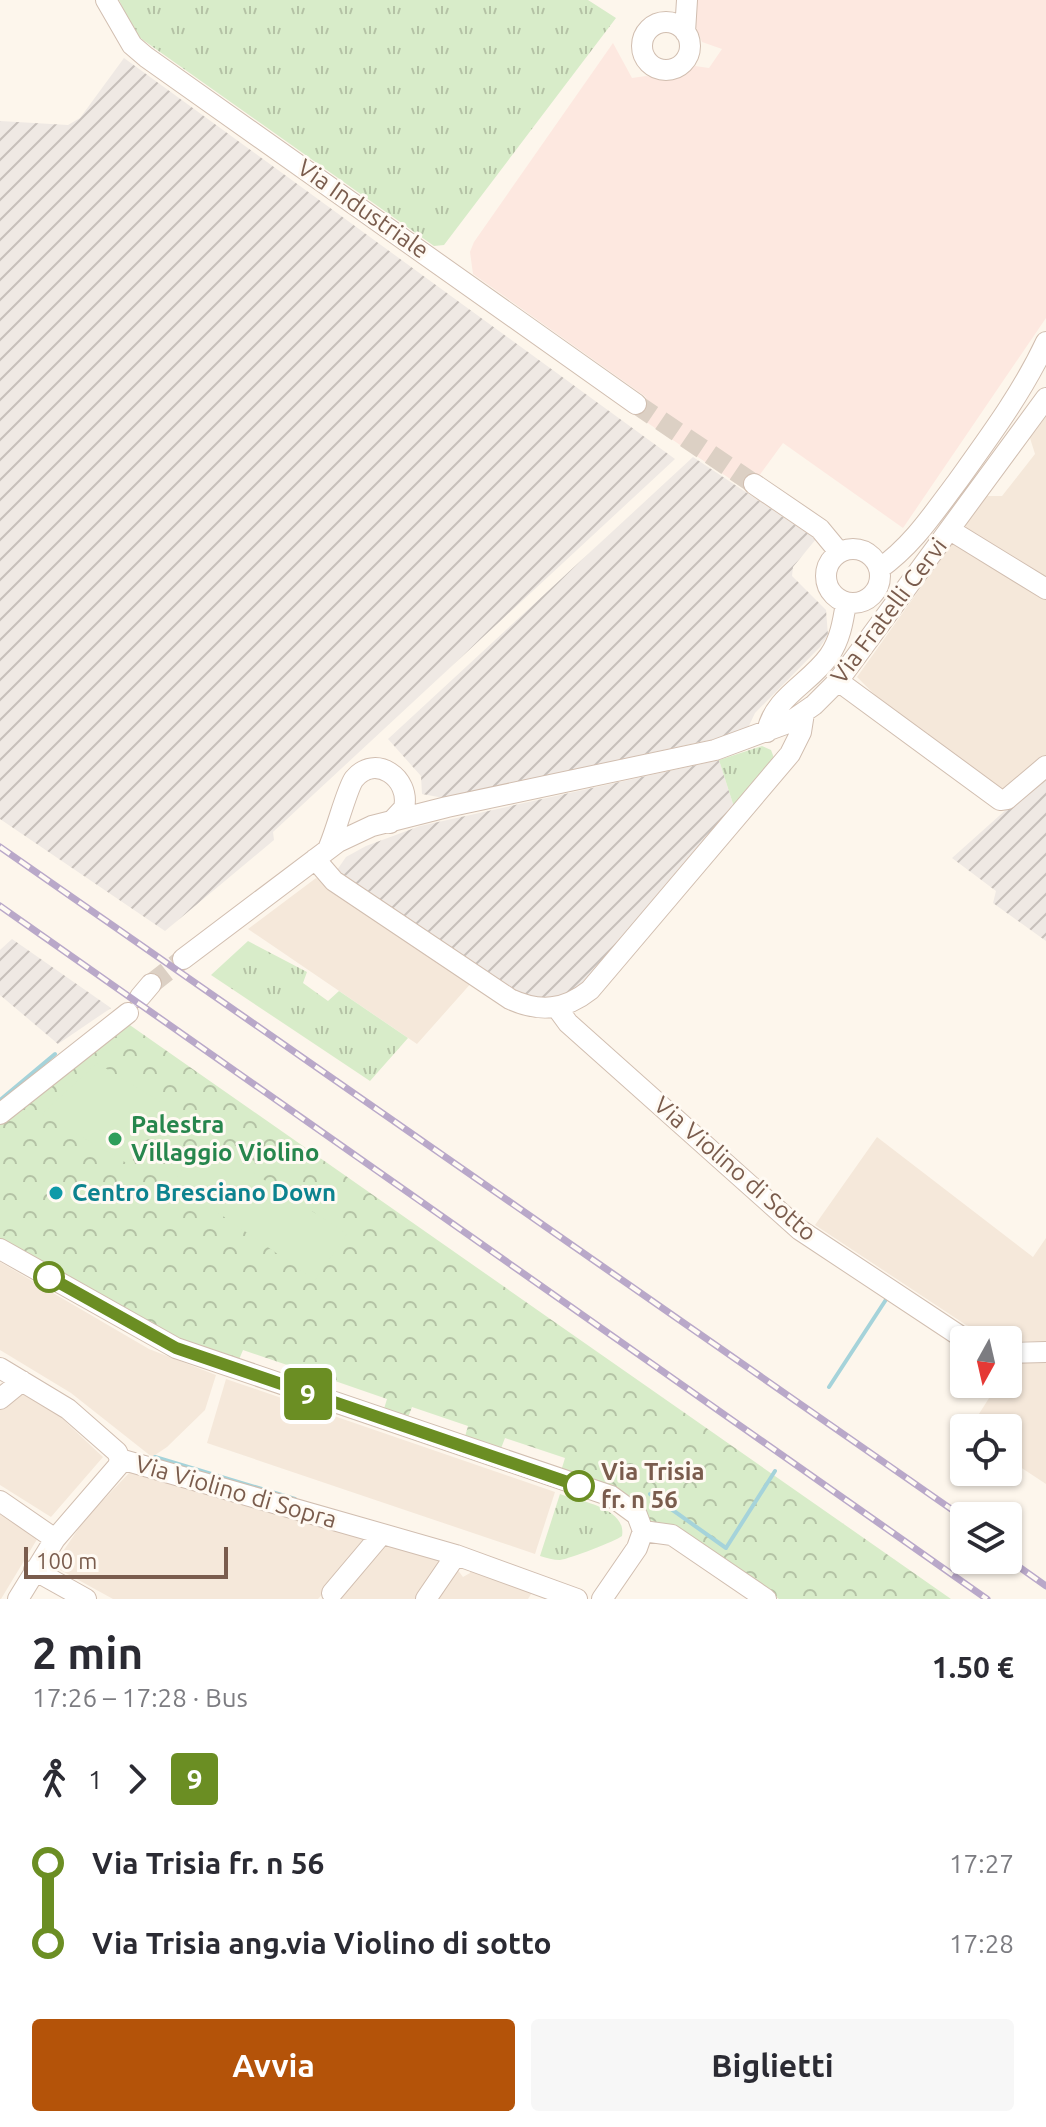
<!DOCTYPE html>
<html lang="it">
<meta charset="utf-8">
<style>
:root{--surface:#fff;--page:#f7f7f7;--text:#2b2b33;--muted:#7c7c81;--accent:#b45309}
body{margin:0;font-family:Ubuntu,sans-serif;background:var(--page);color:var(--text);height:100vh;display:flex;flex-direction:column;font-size:30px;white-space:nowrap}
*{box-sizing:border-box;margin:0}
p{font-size:26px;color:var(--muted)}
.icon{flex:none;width:44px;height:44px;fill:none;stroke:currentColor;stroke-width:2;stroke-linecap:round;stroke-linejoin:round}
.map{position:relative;height:1599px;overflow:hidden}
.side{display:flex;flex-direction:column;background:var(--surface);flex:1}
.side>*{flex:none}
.badge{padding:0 16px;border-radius:6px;font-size:28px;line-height:52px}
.needle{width:52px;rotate:188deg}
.buttons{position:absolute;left:950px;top:1326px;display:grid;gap:16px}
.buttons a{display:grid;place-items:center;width:72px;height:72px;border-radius:8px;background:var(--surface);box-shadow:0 2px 6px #0004;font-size:40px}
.scale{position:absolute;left:24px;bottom:20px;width:204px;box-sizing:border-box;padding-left:8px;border:4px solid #7a5c4d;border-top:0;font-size:22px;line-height:28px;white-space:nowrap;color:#7a5c4d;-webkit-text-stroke:6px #fffaf3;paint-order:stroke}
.map>.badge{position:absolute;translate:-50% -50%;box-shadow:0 0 0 4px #fff}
.legs{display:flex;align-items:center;gap:12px;height:88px;padding:0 32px;font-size:26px}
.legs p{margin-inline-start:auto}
.summary{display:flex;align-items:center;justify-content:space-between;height:136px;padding:0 32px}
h1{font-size:44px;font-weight:700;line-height:60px}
.primary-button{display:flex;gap:16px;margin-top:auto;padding:16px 32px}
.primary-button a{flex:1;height:92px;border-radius:8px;background:var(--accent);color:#fff;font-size:32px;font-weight:700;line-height:92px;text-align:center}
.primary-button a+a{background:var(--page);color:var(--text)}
ul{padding:0 32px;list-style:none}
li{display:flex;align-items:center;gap:28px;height:80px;font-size:30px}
li i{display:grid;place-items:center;width:12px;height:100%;margin:0 10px;background:currentColor}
li i::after{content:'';width:20px;height:20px;margin:-10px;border:6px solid;border-radius:50%;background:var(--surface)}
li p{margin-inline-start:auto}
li:first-child i{background:linear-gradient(#0000 50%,currentColor 0)}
li:last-child i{background:linear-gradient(currentColor 50%,#0000 0)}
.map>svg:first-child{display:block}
.residential{fill:#f5e8da}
.commercial{fill:#fde8e0}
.industrial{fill:url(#industrial-furrows)}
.grass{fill:url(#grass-tufts)}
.forest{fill:url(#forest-crowns)}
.pitch{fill:#d8ecc9}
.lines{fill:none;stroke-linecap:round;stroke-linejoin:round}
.stream{stroke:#a5d3da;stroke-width:4}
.minor-tunnel{stroke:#dcd0c4;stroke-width:20;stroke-dasharray:20 10;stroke-linecap:butt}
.minor-casing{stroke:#d1beb0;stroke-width:22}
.minor{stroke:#fff;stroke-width:20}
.rail-casing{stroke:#b9a8c9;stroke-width:7}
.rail{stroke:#fffaf3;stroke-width:4;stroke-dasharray:12;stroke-linecap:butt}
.line-1-casing{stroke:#fff;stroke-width:18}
.line-1{stroke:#6b8e23;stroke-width:12}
.leisure-dot{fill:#2e9e5b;stroke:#fffaf3;stroke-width:3}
.culture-dot{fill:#0f9aa8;stroke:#fffaf3;stroke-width:3}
.stop-1-dot{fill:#fff;stroke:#6b8e23;stroke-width:4}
.labels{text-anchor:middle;stroke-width:6;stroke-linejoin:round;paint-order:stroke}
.street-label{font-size:24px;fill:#7a5c4d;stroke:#fffaf3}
.leisure-label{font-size:24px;font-weight:bold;fill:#27864d;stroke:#fffaf3;text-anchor:start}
.culture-label{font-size:24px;font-weight:bold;fill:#0d838f;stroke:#fffaf3;text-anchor:start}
.stop-label{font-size:24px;font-weight:bold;fill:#7a5c4d;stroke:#fffaf3;text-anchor:start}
</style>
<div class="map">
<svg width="1046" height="1599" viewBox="0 0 1046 1599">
<defs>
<pattern id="industrial-furrows" width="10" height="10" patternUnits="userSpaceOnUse" patternTransform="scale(2)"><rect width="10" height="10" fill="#efe9e4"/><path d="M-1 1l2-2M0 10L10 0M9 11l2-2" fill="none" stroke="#c7c0bb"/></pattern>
<pattern id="grass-tufts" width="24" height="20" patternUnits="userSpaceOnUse" patternTransform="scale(2)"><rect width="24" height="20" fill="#d8ecc9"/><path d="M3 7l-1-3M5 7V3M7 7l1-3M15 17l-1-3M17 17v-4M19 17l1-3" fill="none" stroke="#b4c2a5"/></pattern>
<pattern id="forest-crowns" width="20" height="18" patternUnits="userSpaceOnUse" patternTransform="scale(2)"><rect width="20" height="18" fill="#d8ecc9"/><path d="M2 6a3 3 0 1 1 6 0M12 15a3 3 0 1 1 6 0" fill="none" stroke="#b4c2a5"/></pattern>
</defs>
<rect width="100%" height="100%" fill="#fdf6ec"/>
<path class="residential" d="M 1046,416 L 1046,758 L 1003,792 L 881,701 L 857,677 L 986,496 L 1002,496 L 1035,454 L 1030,438 Z
M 316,878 L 473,981 L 417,1044 L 248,929 Z
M 877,1137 L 1033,1257 L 1046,1238 L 1046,1341 L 1008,1341 L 966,1325 L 815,1225 Z
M 0,1262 L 149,1349 L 216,1375 L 205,1410 L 167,1447 L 152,1457 L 71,1393 L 0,1350 Z
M 1046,1356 L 1046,1484 L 1008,1459 L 1008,1428 L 970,1428 L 998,1384 L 1008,1384 L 1008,1368 L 1014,1358 Z
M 226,1379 L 555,1492 L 535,1554 L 207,1443 Z
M 21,1393 L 53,1410 L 103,1457 L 51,1517 L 0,1485 L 0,1409 Z
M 131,1471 L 376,1534 L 318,1599 L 113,1599 L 53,1566 L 85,1519 Z
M 0,1504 L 42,1531 L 1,1599 L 0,1599 Z
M 388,1538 L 443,1555 L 415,1599 L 330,1599 Z
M 470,1565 L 535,1588 L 528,1599 L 437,1599 L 457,1569 L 463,1577 L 470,1573 Z"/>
<path class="commercial" d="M 693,0 L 1046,0 L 1046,318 L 903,528 L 783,443 L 748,491 L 633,413 L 646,397 L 473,274 L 470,252 L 474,242 L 613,43 L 632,78 L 646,76 L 665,79 L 676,78 L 695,66 L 709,68 L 722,49 L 702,42 L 694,23 Z"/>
<path class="industrial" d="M 124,58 L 675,459 L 273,832 L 274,840 L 165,931 L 0,819 L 0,121 L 68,125 L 80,118 Z
M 693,457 L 816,539 L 793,567 L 792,576 L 826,610 L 828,635 L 820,647 L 755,713 L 746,732 L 444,798 L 422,794 L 421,776 L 388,739 Z
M 719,760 L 735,810 L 581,991 L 543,1000 L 519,994 L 337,870 L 346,857 L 366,846 L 420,826 Z
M 1046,774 L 1046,941 L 993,903 L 996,891 L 952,858 Z
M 12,939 L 111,1008 L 58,1044 L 0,995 L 0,950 Z"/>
<path class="grass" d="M 119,0 L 588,0 L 616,18 L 444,245 L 434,246 L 136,35 Z
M 762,746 L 771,750 L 774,758 L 735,810 L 719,760 Z
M 248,941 L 307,972 L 303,983 L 328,1001 L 339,991 L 408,1038 L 370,1081 L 211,975 Z
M 560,1494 C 580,1501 627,1508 622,1536 C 616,1541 569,1559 560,1560 C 553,1560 547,1558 540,1556 Z"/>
<path class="forest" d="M 124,1021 L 951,1599 L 779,1599 L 670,1526 L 648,1520 L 561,1471 L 565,1458 L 505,1438 L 500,1451 L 464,1440 L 468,1426 L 412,1407 L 407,1420 L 383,1412 L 387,1399 L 335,1381 L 330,1395 L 292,1382 L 296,1368 L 243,1350 L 238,1362 L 195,1350 L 0,1242 L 0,1120 Z"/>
<path class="pitch" d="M 97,1063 L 163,1103 L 130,1165 L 42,1114 Z
M 203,1140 L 347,1234 L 315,1280 L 174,1182 Z"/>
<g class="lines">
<path class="stream" d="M 0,1100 L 55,1054
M 829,1387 L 889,1295
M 155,1457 L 295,1499
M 650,1494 L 726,1548 L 775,1471"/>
<path class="minor-tunnel" d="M 636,404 L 754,484
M 151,984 L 183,959"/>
<defs>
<path id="minor" d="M 106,0 L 132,45 L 146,57 L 636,404
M642 46a24 24 0 1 1 48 0a24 24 0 1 1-48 0Z
M 685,32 L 687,0
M 754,484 L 820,529 L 839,552
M 950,530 L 1046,589
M826 576a27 27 0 1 1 54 0a27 27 0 1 1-54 0Z
M 879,569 C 912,546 933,514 957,482 C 990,436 1022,393 1046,342
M 838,681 L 1000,800 L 1007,799 L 1046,766
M 767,732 C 774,697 809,684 829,656 C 840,640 843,622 846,603
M 328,849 C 336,832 347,788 354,779 C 375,753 411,778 404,808 L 390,823
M 315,859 L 334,881 L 510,999 C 540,1013 565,1010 590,990 L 790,754 L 801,732 L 804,713
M 183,959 L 338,842 L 372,826 L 447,807 L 715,750 L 788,723 L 814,705 L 838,681 L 1046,398
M 140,997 L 151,984
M 557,1008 L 568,1023 L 800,1230 L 966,1340
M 0,1114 L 128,1013
M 0,1249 L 176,1348 L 611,1496 L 637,1515 L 643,1531
M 1008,1353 L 1046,1352
M 0,1368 L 68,1409 L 117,1452 L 120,1459
M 0,1399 L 22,1381
M 0,1501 L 55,1539
M 643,1531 L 672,1535 L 766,1599
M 34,1570 L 86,1599
M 332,1593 L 381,1535
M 18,1599 L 55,1539 L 118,1466 L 120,1459 L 456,1555 L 577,1599
M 426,1599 L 456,1555
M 602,1599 L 637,1548 L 643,1531"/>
</defs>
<use href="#minor" class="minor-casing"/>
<use href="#minor" class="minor"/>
<defs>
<path id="rail" d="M 0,847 L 964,1518
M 0,906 L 987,1599
M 1008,1559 L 1046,1586"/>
</defs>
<use href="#rail" class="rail-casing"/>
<use href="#rail" class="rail"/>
</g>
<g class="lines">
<defs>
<path id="line-1" d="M 49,1277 L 176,1348 L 579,1486"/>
</defs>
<use href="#line-1" class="line-1-casing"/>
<use href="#line-1" class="line-1"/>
</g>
<circle class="leisure-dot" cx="115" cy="1139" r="8"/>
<circle class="culture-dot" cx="56" cy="1193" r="8"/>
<g class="stop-1-dot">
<circle cx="49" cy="1277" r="14"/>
<circle cx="579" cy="1486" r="14"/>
</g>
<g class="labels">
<g class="street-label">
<text transform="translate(363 209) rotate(35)" y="8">Via Industriale</text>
<text transform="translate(889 611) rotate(-53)" y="8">Via Fratelli Cervi</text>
<text transform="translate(735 1169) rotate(41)" y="8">Via Violino di Sotto</text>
<text transform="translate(236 1492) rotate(16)" y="8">Via Violino di Sopra</text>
</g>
<g class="leisure-label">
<text x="131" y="1133">Palestra<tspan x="131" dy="28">Villaggio Violino</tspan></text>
</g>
<g class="culture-label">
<text x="72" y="1201">Centro Bresciano Down</text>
</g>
<g class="stop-label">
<text x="601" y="1480">Via Trisia<tspan x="601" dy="28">fr. n 56</tspan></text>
</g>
</g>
</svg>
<div class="buttons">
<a><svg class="needle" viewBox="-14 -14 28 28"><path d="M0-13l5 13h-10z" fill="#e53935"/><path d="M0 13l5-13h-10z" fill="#7c7c81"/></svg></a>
<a><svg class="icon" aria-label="locate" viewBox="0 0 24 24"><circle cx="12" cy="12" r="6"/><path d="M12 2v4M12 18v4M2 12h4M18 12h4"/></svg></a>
<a><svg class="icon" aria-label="layers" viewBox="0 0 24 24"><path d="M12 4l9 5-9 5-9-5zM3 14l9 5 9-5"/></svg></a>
</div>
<div class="scale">100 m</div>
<b class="badge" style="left:308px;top:1394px;background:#6b8e23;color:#fff">9</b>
</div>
<section class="side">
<div class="summary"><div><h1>2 min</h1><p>17:26 – 17:28 · Bus</p></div><b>1.50 €</b></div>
<div class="legs"><svg class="icon" aria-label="walk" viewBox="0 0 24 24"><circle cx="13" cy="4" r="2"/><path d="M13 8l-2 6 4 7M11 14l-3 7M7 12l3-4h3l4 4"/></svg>1<svg class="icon" aria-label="forward" viewBox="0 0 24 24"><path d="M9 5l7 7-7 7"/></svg><b class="badge" style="background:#6b8e23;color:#fff">9</b></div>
<ul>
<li><i style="color:#6b8e23"></i><b>Via Trisia fr. n 56</b><p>17:27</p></li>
<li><i style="color:#6b8e23"></i><b>Via Trisia ang.via Violino di sotto</b><p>17:28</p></li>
</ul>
<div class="primary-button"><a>Avvia</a><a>Biglietti</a></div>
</section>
